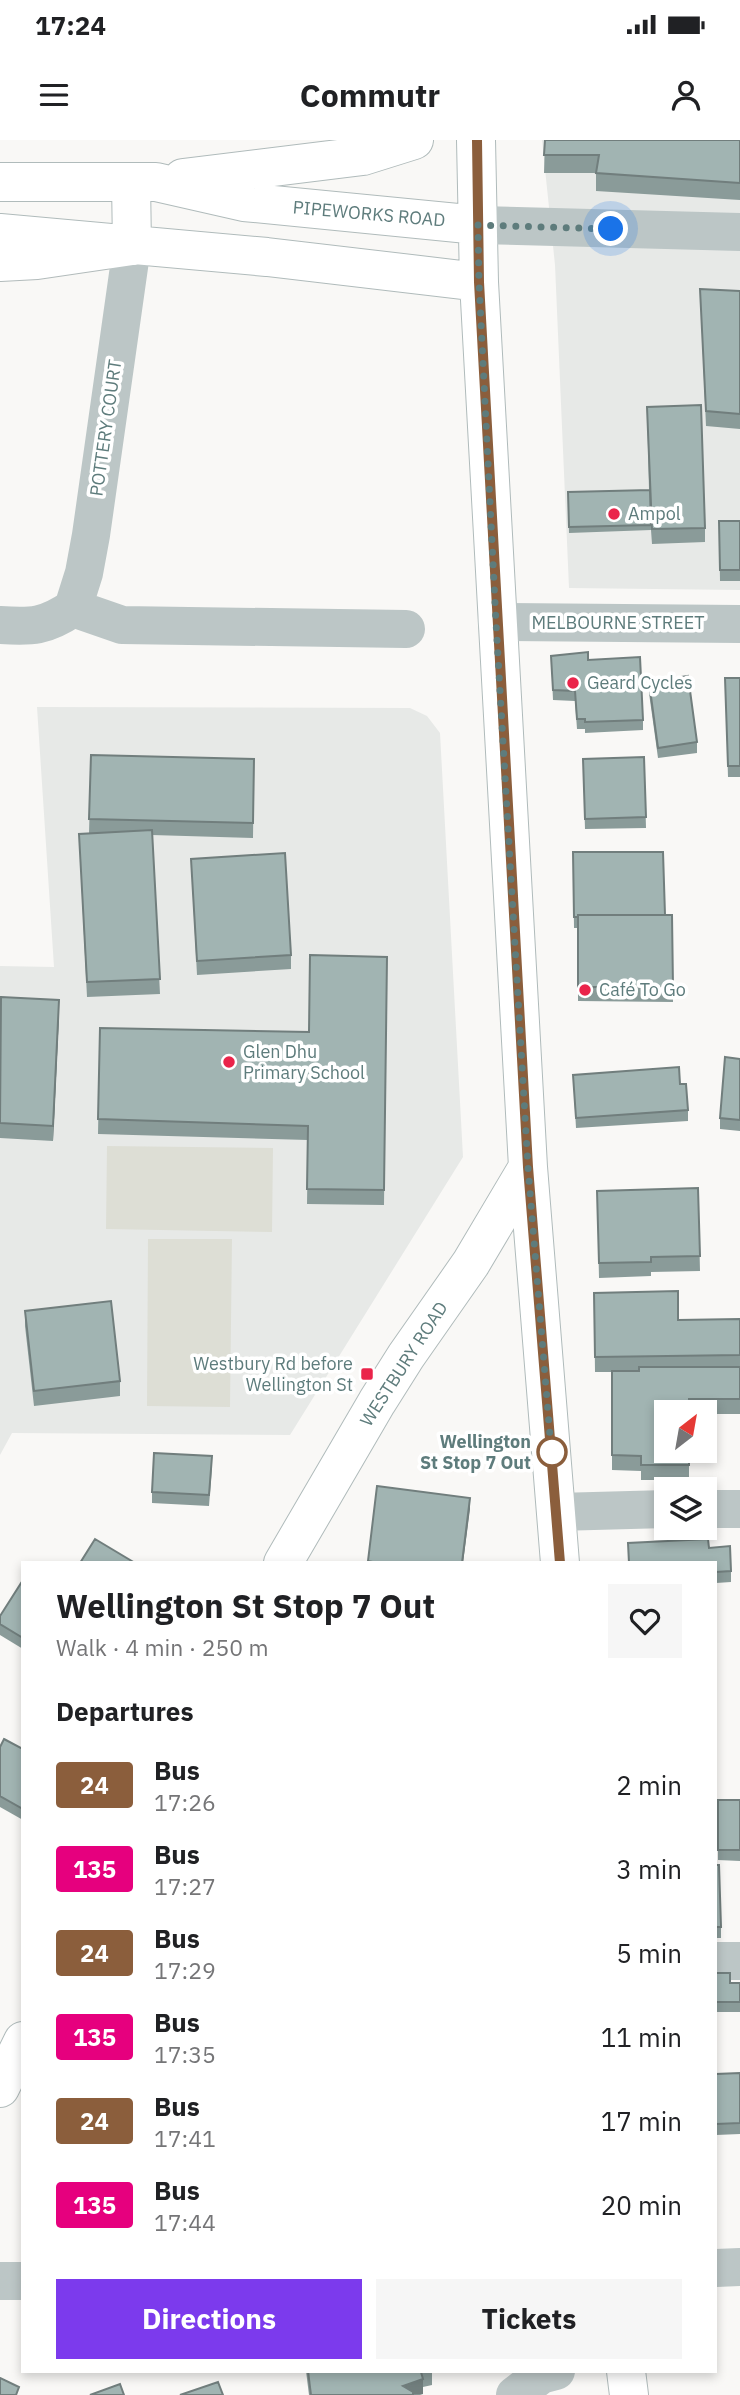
<!DOCTYPE html>
<meta charset="utf-8">
<style>
:root{--surface:#fff;--page:#f6f6f6;--text:#202124;--muted:#757577;--accent:#7c3aed}
body{margin:0;font-family:"IBM Plex Sans",sans-serif;background:var(--page);color:var(--text);height:100vh;display:flex;flex-direction:column;font-size:26px;white-space:nowrap}
*{box-sizing:border-box;margin:0}
p{font-size:23px;color:var(--muted)}
.icon{flex:none;width:38px;height:38px;fill:none;stroke:currentColor;stroke-width:2;stroke-linecap:round;stroke-linejoin:round}
.map{position:relative;flex:1;overflow:hidden}
.sheet{position:absolute;left:21px;top:1421px;width:696px;height:812px;display:flex;flex-direction:column;background:var(--surface);border-radius:0px;box-shadow:0 4px 10px #0003}
.sheet>*{flex:none}
.badge{padding:0 14px;border-radius:5px;font-size:24px;line-height:46px}
.needle{width:46px;rotate:31deg}
.buttons{position:absolute;left:654px;top:1260px;display:grid;gap:14px}
.buttons a{display:grid;place-items:center;width:63px;height:63px;border-radius:0px;background:var(--surface);box-shadow:0 4px 10px #0003;font-size:35px}
.you{position:absolute;width:35px;height:35px;margin:-18px;border:5px solid #fff;border-radius:50%;background:#1a73e8;box-shadow:0 0 0 10px #1a73e833}
.map>.badge{position:absolute;translate:-50% -50%;box-shadow:0 0 0 4px #fff}
h2{padding:0 35px;font-size:26px;line-height:63px}
.round{display:grid;place-items:center;flex:none;width:74px;height:74px;border-radius:0px;background:var(--page)}
.headline{display:flex;align-items:center;justify-content:space-between;height:119px;padding:0 35px}
h1{font-size:33px;font-weight:700;line-height:52px}
.action{display:flex;gap:14px;margin-top:auto;padding:14px 35px}
.action a{flex:1;height:80px;border-radius:0px;background:var(--accent);color:#fff;font-size:28px;font-weight:700;line-height:80px;text-align:center}
.action a+a{background:var(--page);color:var(--text)}
ul{padding:0;list-style:none}
li{display:flex;align-items:center;gap:21px;height:84px;padding:0 35px}
li div{flex:1}
li b{display:block;font-size:26px}
li em{font-style:normal}
li .badge{min-width:77px;font-weight:700;text-align:center}
.status{display:flex;justify-content:space-between;align-items:center;height:49px;padding:0 35px;background:var(--surface);direction:ltr}
.status svg{height:19px;fill:currentColor}
header{display:flex;justify-content:space-between;align-items:center;height:91px;padding:0 35px;background:var(--surface);font-size:32px;font-weight:700}
.map>svg:first-child{display:block}
.built{fill:#e7e9e7}
.garden{fill:#ddded5}
.lines{fill:none;stroke-linecap:round;stroke-linejoin:round}
.major-casing{stroke:#b0bbbb;stroke-width:40}
.highway-casing{stroke:#b2bbbb;stroke-width:40}
.minor{stroke:#bcc6c6;stroke-width:38}
.major{stroke:#fff;stroke-width:38}
.highway{stroke:#fff;stroke-width:38}
.wall{fill:#8a9b99}
.shaded-wall{fill:#717e7d}
.building{fill:#a1b4b2;stroke:#717e7d;stroke-width:2}
.line-casing{stroke:#fff;stroke-width:16}
.line{stroke:#8b5e3c;stroke-width:10}
.walk{stroke:#5e7c7c;stroke-width:7;stroke-dasharray:0 12.6}
.poi-dot{fill:#ea244a;stroke:#fff;stroke-width:2.5}
.stop-dot{fill:#fff;stroke:#8b5e3c;stroke-width:3.5}
.labels{text-anchor:middle;stroke-width:7;stroke-linejoin:round;paint-order:stroke}
.street-label{font-size:18px;fill:#5e7c7c;stroke:#fff}
.poi-label{font-size:18px;fill:#5e7c7c;stroke:#fff;text-anchor:start}
.stop-label{font-size:18px;font-weight:bold;fill:#5e7c7c;stroke:#fff;text-anchor:end}
</style>
<div class="status"><b>17:24</b><svg viewBox="0 0 49 12"><path d="M0 12V9h3v3zM5 12V6h3v6zM10 12V3h3v9zM15 12V0h3v12zM26 1h20v11H26zM47 4h2v5h-2z"/></svg></div>
<header><svg class="icon" aria-label="menu" viewBox="0 0 24 24"><path d="M4 6h16M4 12h16M4 18h16"/></svg>Commutr<svg class="icon" aria-label="person" viewBox="0 0 24 24"><circle cx="12" cy="8" r="4"/><path d="M4 21q1-7 8-7t8 7"/></svg></header>
<div class="map">
<svg width="740" height="2255" viewBox="0 0 740 2255">
<rect width="100%" height="100%" fill="#f9f8f6"/>
<path class="built" d="M 542,0 L 740,0 L 740,450 L 569,448 L 555,125 Z
M 37,567 L 410,568 L 427,576 L 440,593 L 463,1017 L 290,1295 L 12,1293 L 0,1315 L 0,826 L 54,827 Z"/>
<path class="garden" d="M 107,1006 L 273,1008 L 272,1092 L 106,1089 Z
M 148,1099 L 232,1099 L 230,1267 L 147,1266 Z"/>
<g class="lines">
<defs>
<path id="major" d="M 476,0 L 479,142 L 528,1027 L 560,1423
M 183,38 L 363,16 L 414,0
M 0,42 L 156,42 L 244,62 L 478,85
M 131,42 L 132,106
M 0,93 L 267,117 L 479,142
M 283,1423 L 377,1262 L 406,1216 L 471,1123 L 528,1027
M 0,1948 L 23,1901
M 626,2231 L 629,2255"/>
<path id="highway" d="M 0,122 L 37,120 L 132,106"/>
</defs>
<use href="#major" class="major-casing"/>
<use href="#highway" class="highway-casing"/>
<path class="minor" d="M 478,85 L 740,92
M 73,468 L 84,433 L 91,395 L 132,106
M 497,482 L 740,484
M 0,485 C 32,487 45,487 73,468 L 122,485 L 406,489
M 705,1369 L 740,1369
M 557,1372 L 667,1369
M 716,1821 L 740,1821
M 716,2128 L 740,2127
M 0,2141 L 23,2141
M 515,2255 L 541,2235 L 556,2231"/>
<use href="#major" class="major"/>
<use href="#highway" class="highway"/>
</g>
<path class="wall" d="M 545,0 L 740,0 L 740,60 L 596,51 L 596,33 L 544,33 Z
M 700,149 L 740,151 L 740,289 L 706,286 Z
M 647,267 L 705,388 L 705,402 L 652,404 L 651,390 L 569,393 L 568,352 L 649,350 Z
M 719,381 L 740,381 L 740,441 L 720,441 Z
M 551,516 L 588,520 L 643,580 L 643,590 L 585,593 L 585,589 L 577,589 L 575,561 L 553,560 Z
M 725,538 L 740,538 L 740,637 L 728,637 Z
M 649,542 L 697,602 L 697,613 L 658,618 L 649,553 Z
M 91,615 L 254,619 L 253,698 L 152,695 L 160,854 L 87,857 L 79,694 L 89,694 Z
M 644,617 L 646,688 L 585,689 L 583,619 Z
M 573,712 L 665,775 L 672,775 L 673,862 L 578,861 L 578,788 L 574,788 Z
M 191,719 L 291,815 L 291,829 L 197,835 Z
M 387,817 L 384,1065 L 307,1064 L 308,1000 L 98,994 L 100,888 L 309,892 Z
M 0,868 L 59,875 L 53,1001 L 0,998 Z
M 740,919 L 740,991 L 720,989 L 720,978 Z
M 573,935 L 680,944 L 688,970 L 688,981 L 576,988 Z
M 698,1048 L 700,1131 L 651,1132 L 651,1136 L 599,1138 L 597,1051 Z
M 594,1153 L 678,1180 L 740,1179 L 740,1274 L 705,1274 L 705,1272 L 667,1272 L 689,1311 L 689,1340 L 641,1340 L 641,1331 L 612,1330 L 612,1232 L 595,1232 Z
M 25,1171 L 120,1241 L 120,1256 L 34,1266 L 25,1186 Z
M 212,1327 L 209,1366 L 152,1363 L 152,1352 Z
M 628,1403 L 709,1408 L 731,1431 L 731,1442 L 716,1443 L 716,1423 L 628,1423 Z
M 23,1440 L 23,1509 L 0,1495 L 0,1476 Z
M 0,1607 L 23,1609 L 23,1680 L 0,1667 Z
M 718,1660 L 740,1660 L 740,1721 L 718,1720 Z
M 716,1710 L 721,1787 L 721,1798 L 716,1798 Z
M 716,1833 L 730,1843 L 740,1843 L 740,1872 L 716,1872 Z
M 740,1933 L 740,1994 L 716,1995 L 716,1934 Z
M 306,2231 L 432,2231 L 432,2245 L 423,2247 L 423,2254 L 420,2255 L 309,2255 Z"/>
<path class="shaded-wall" d="M 59,860 L 59,875 L 53,1001 L 53,986 Z
M 470,1358 L 470,1369 L 463,1423 L 462,1423 Z
M 423,2239 L 423,2254 L 403,2255 L 403,2246 Z"/>
<path class="building" d="M 545,0 L 740,0 L 740,43 L 596,33 L 599,15 L 544,15 Z
M 700,149 L 740,151 L 740,274 L 706,271 Z
M 701,265 L 705,388 L 652,389 L 647,267 Z
M 650,350 L 651,385 L 569,387 L 568,352 Z
M 719,381 L 740,381 L 740,430 L 720,430 Z
M 588,512 L 588,520 L 640,517 L 643,580 L 585,582 L 585,579 L 577,579 L 575,551 L 553,550 L 551,516 Z
M 688,536 L 697,602 L 658,608 L 649,542 Z
M 725,538 L 740,538 L 740,626 L 728,626 Z
M 91,615 L 254,619 L 253,683 L 89,679 Z
M 644,617 L 646,677 L 585,679 L 583,619 Z
M 152,690 L 160,839 L 87,842 L 79,694 Z
M 573,712 L 663,712 L 665,775 L 578,775 L 578,777 L 574,777 Z
M 285,713 L 291,815 L 197,821 L 191,719 Z
M 578,775 L 672,775 L 673,847 L 578,847 Z
M 310,815 L 387,817 L 384,1050 L 307,1049 L 308,986 L 98,979 L 100,888 L 309,892 Z
M 1,857 L 59,860 L 53,986 L 0,983 Z
M 725,917 L 740,919 L 740,980 L 720,978 Z
M 679,927 L 680,944 L 686,944 L 688,970 L 576,978 L 573,935 Z
M 698,1048 L 700,1116 L 651,1117 L 651,1122 L 599,1123 L 597,1051 Z
M 678,1151 L 678,1180 L 740,1179 L 740,1215 L 595,1217 L 594,1153 Z
M 111,1161 L 120,1241 L 34,1251 L 25,1171 Z
M 639,1227 L 740,1227 L 740,1259 L 689,1259 L 689,1272 L 667,1272 L 667,1311 L 689,1311 L 689,1325 L 641,1325 L 641,1316 L 612,1315 L 612,1231 L 639,1231 Z
M 154,1313 L 212,1316 L 209,1355 L 152,1352 Z
M 377,1346 L 470,1358 L 462,1423 L 377,1423 L 368,1421 Z
M 95,1399 L 135,1423 L 80,1423 Z
M 708,1399 L 709,1408 L 730,1406 L 731,1431 L 716,1432 L 716,1423 L 629,1423 L 628,1403 Z
M 23,1440 L 23,1498 L 0,1484 L 0,1476 Z
M 4,1599 L 23,1609 L 23,1669 L 0,1656 L 0,1607 Z
M 718,1660 L 740,1660 L 740,1710 L 718,1710 Z
M 716,1725 L 719,1725 L 721,1787 L 716,1787 Z
M 716,1833 L 730,1833 L 730,1843 L 740,1843 L 740,1862 L 716,1862 Z
M 740,1933 L 740,1983 L 716,1984 L 716,1934 Z
M 308,2231 L 426,2231 L 421,2232 L 423,2239 L 403,2246 L 413,2252 L 413,2255 L 311,2255 Z
M 0,2238 L 19,2247 L 16,2255 L 0,2255 Z
M 218,2242 L 223,2255 L 180,2255 Z
M 120,2244 L 124,2255 L 90,2255 Z"/>
<g class="lines">
<defs>
<path id="line" d="M 477,0 L 479,142 L 528,1027 L 560,1423"/>
</defs>
<use href="#line" class="line-casing"/>
<use href="#line" class="line"/>
<path class="walk" d="M 552,1312 L 552,1321 L 528,1027 L 496,482 L 479,142 L 478,85 L 611,89"/>
</g>
<g class="poi-dot">
<circle cx="614" cy="374" r="7"/>
<circle cx="573" cy="543" r="7"/>
<circle cx="585" cy="850" r="7"/>
<circle cx="229" cy="922" r="7"/>
<rect x="360" y="1227" width="14" height="14" rx="3.5"/>
</g>
<circle class="stop-dot" cx="552" cy="1312" r="14"/>
<g class="labels">
<g class="street-label">
<text transform="translate(369 74) rotate(5)" y="6">PIPEWORKS ROAD</text>
<text transform="translate(106 288) rotate(-82)" y="6">POTTERY COURT</text>
<text x="618" y="489">MELBOURNE STREET</text>
<text transform="translate(404 1224) rotate(-57)" y="6">WESTBURY ROAD</text>
</g>
<g class="poi-label">
<text x="628" y="380">Ampol</text>
<text x="587" y="549">Geard Cycles</text>
<text x="599" y="856">Café To Go</text>
<text x="243" y="918">Glen Dhu<tspan x="243" dy="21">Primary School</tspan></text>
<text x="353" y="1230" text-anchor="end">Westbury Rd before<tspan x="353" dy="21">Wellington St</tspan></text>
</g>
<g class="stop-label">
<text x="531" y="1308">Wellington<tspan x="531" dy="21">St Stop 7 Out</tspan></text>
</g>
</g>
</svg>
<div class="buttons">
<a><svg class="needle" viewBox="-14 -14 28 28"><path d="M0-13l5 13h-10z" fill="#e53935"/><path d="M0 13l5-13h-10z" fill="#757577"/></svg></a>
<a><svg class="icon" aria-label="layers" viewBox="0 0 24 24"><path d="M12 4l9 5-9 5-9-5zM3 14l9 5 9-5"/></svg></a>
</div>
<div class="you" style="left:611px;top:89px"></div>
<section class="sheet">
<div class="headline"><div><h1>Wellington St Stop 7 Out</h1><p>Walk · 4 min · 250 m</p></div><a class="round"><svg class="icon" aria-label="heart" viewBox="0 0 24 24"><path d="M12 20l-8-8c-3-5 5-10 8-4 3-6 11-1 8 4z"/></svg></a></div>
<h2>Departures</h2>
<ul>
<li><span class="badge" style="background:#8b5e3c;color:#fff">24</span><div><b>Bus</b><p>17:26</p></div><em>2 min</em></li>
<li><span class="badge" style="background:#e6007e;color:#fff">135</span><div><b>Bus</b><p>17:27</p></div><em>3 min</em></li>
<li><span class="badge" style="background:#8b5e3c;color:#fff">24</span><div><b>Bus</b><p>17:29</p></div><em>5 min</em></li>
<li><span class="badge" style="background:#e6007e;color:#fff">135</span><div><b>Bus</b><p>17:35</p></div><em>11 min</em></li>
<li><span class="badge" style="background:#8b5e3c;color:#fff">24</span><div><b>Bus</b><p>17:41</p></div><em>17 min</em></li>
<li><span class="badge" style="background:#e6007e;color:#fff">135</span><div><b>Bus</b><p>17:44</p></div><em>20 min</em></li>
</ul>
<div class="action"><a>Directions</a><a>Tickets</a></div>
</section>
</div>
